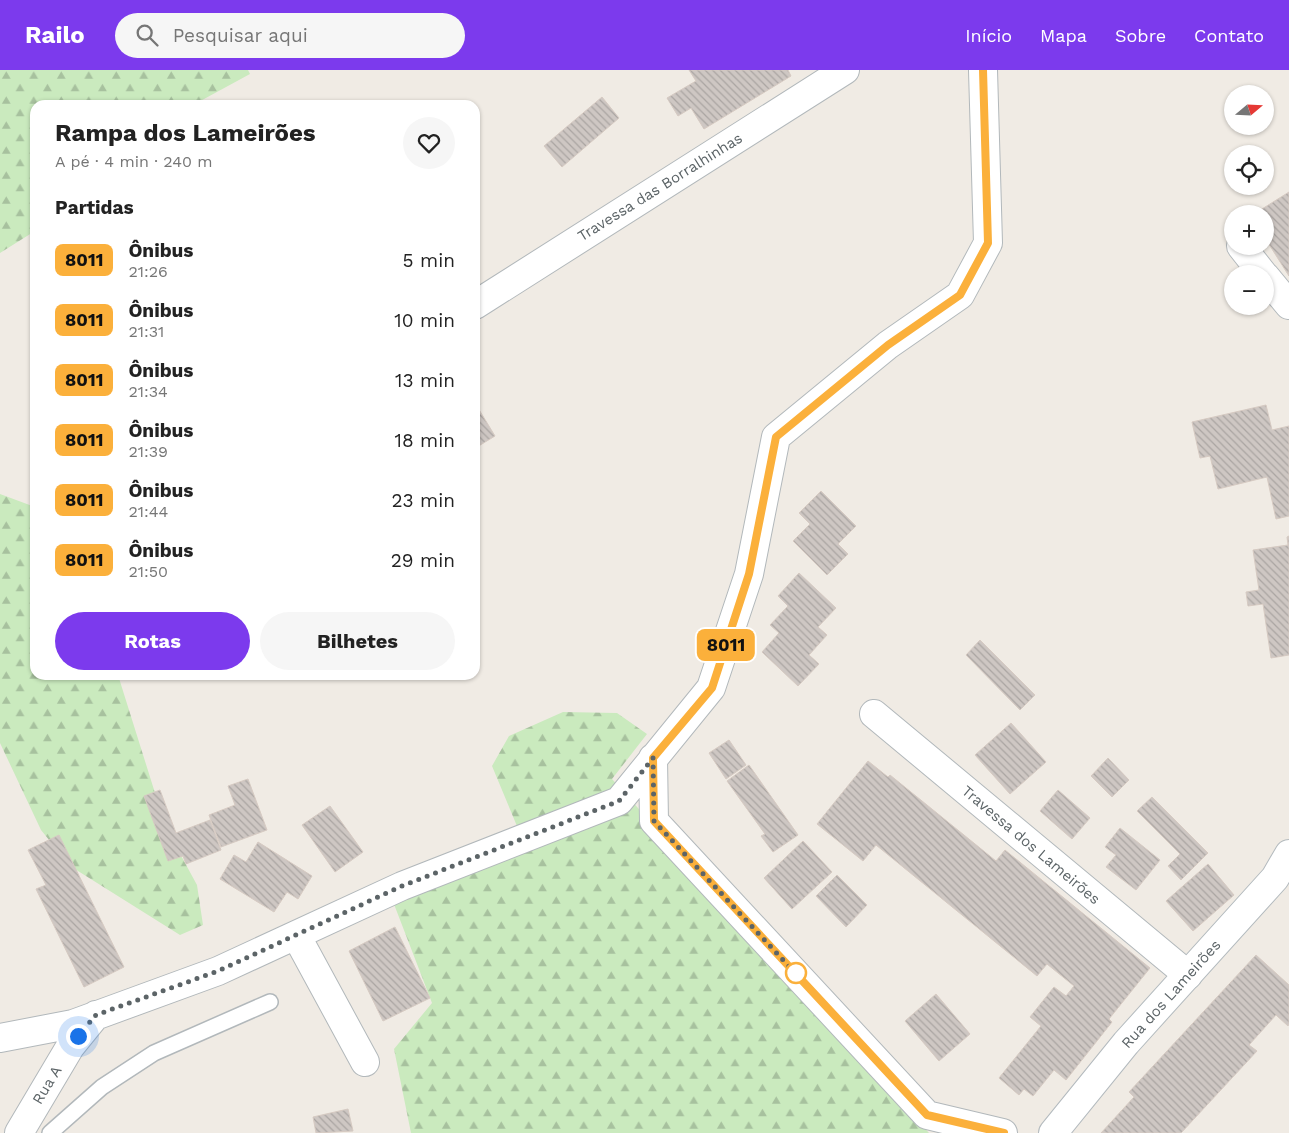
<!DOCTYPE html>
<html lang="pt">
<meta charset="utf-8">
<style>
:root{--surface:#fff;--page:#f6f6f6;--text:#222;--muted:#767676;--accent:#7c3aed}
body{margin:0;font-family:"Work Sans",sans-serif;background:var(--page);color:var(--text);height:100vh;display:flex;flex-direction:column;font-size:19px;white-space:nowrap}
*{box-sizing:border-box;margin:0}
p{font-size:16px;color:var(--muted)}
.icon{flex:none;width:28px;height:28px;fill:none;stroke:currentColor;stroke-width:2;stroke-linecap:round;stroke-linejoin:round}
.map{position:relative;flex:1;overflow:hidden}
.details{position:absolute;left:30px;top:30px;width:450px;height:580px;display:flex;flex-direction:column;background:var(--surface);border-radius:15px;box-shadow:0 1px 4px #0004}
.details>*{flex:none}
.badge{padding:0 10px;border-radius:8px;font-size:18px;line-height:32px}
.needle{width:32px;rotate:71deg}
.tools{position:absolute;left:1224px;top:15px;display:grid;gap:10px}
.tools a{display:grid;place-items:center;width:50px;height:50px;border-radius:50%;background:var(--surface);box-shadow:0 1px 4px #0004;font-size:25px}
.you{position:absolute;width:25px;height:25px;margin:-12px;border:4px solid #fff;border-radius:50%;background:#1a73e8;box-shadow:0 0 0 8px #1a73e833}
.map>.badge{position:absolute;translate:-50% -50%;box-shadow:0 0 0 2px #fff}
h2{padding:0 25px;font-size:19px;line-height:45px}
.round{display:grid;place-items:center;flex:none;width:52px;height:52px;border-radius:26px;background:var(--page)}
.summary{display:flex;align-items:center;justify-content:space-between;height:85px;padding:0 25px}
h1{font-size:24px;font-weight:700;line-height:38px}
.primary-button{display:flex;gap:10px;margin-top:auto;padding:10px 25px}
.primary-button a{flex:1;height:58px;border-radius:30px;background:var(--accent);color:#fff;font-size:20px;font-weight:700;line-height:58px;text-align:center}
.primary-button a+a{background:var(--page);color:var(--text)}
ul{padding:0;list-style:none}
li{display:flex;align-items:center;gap:15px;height:60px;padding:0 25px}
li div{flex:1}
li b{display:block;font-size:19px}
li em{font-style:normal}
li .badge{min-width:55px;font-weight:700;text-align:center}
header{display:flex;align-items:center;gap:30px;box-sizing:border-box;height:70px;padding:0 25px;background:var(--accent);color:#fff}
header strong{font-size:24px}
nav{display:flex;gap:28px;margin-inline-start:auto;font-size:18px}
.search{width:350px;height:45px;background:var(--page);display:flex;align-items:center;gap:12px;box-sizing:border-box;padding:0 18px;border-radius:28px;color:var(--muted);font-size:19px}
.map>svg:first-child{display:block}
.forest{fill:url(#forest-firs)}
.building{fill:url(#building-back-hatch);stroke:#d6cac2}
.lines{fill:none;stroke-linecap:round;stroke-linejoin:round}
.lane-casing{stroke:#b2b8bb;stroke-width:18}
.street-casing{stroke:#b2b8bb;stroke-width:30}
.secondary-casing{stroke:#b3babe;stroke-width:30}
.lane{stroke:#fff;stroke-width:15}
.street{stroke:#fff;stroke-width:28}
.secondary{stroke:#fff;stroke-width:28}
.line-casing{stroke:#fff;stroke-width:11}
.line{stroke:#fbb03b;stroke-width:8}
.walk{stroke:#5c6467;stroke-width:5;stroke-dasharray:0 9}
.stop-dot{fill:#fff;stroke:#fbb03b;stroke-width:2.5}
.labels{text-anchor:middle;stroke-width:5;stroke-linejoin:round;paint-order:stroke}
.street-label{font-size:15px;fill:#5c6467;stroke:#fff}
</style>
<header>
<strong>Railo</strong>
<div class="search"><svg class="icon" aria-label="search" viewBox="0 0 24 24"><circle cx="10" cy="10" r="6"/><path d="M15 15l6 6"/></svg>Pesquisar aqui</div>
<nav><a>Início</a><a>Mapa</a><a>Sobre</a><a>Contato</a></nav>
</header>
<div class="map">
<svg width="1289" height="1063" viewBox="0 0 1289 1063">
<defs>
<pattern id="forest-firs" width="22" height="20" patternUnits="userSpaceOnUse" patternTransform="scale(1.25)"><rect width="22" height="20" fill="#caeabe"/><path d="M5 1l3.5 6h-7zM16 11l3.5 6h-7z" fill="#a7c19e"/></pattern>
<pattern id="building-back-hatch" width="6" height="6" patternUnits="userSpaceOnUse" patternTransform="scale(1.25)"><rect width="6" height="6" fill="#cec7c3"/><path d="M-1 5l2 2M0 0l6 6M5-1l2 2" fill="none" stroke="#aaa5a2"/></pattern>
</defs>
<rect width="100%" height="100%" fill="#f0ebe4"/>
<path class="forest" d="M 0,0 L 248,0 L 250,4 L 193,35 L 35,35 L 35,161 L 0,183 Z
M 0,424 L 35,437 L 35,605 L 118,605 L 166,758 L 197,815 L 203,855 L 180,865 L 70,796 L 41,760 L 0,673 Z
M 563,642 L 617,643 L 647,664 L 612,709 L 929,1063 L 411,1063 L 394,979 L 432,933 L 392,829 L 524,773 L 492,696 L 509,666 Z"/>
<path class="building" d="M 689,0 L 788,0 L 791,6 L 704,59 L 691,38 L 678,46 L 667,28 L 696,11 Z
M 602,27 L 619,48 L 562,97 L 544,76 Z
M 1289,122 L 1289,206 L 1265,168 L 1265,144 L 1254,144 Z
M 475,333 L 495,366 L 477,377 L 475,373 Z
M 1266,335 L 1272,360 L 1289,356 L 1289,446 L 1276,449 L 1267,407 L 1218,419 L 1210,386 L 1200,388 L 1192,352 Z
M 821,421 L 856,456 L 838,474 L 848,484 L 827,505 L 793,471 L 810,454 L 799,443 Z
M 1289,466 L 1289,585 L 1271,588 L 1263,534 L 1248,536 L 1246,522 L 1259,520 L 1253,480 L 1288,475 L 1287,467 Z
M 799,503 L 836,538 L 818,557 L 827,565 L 809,585 L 819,594 L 798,616 L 762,582 L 779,563 L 770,555 L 788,536 L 778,526 Z
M 980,570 L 1035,625 L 1020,640 L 966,585 Z
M 1011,653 L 1046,692 L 1010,724 L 975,685 Z
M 729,670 L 746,695 L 726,709 L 709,683 Z
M 1108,688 L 1129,710 L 1112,727 L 1091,706 Z
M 868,691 L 888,707 L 890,705 L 996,791 L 1005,780 L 1150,898 L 1109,949 L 1112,952 L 1066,1010 L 1054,1000 L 1033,1026 L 1024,1019 L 1019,1025 L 999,1008 L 1041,956 L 1030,947 L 1054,917 L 1066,926 L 1074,916 L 1047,894 L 1037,906 L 876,775 L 863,791 L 817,754 Z
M 749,695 L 798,765 L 773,782 L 761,766 L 765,764 L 727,711 Z
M 248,709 L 267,760 L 221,777 L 209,745 L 235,735 L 228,716 Z
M 160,720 L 176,763 L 210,750 L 221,780 L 186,794 L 183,786 L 168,791 L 144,726 Z
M 1058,720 L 1090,748 L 1072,769 L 1040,741 Z
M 1152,727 L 1208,783 L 1181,810 L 1168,796 L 1180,784 L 1137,741 Z
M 330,736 L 363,782 L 335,802 L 302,755 Z
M 1120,758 L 1160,790 L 1136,820 L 1106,797 L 1116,785 L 1105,777 Z
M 59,765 L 124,897 L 84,917 L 36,819 L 46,815 L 28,780 Z
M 803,771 L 832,802 L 792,839 L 764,808 Z
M 258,772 L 312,806 L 298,829 L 287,822 L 274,842 L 220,809 L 234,785 L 246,792 Z
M 1208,794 L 1234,825 L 1193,861 L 1166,831 Z
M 837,805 L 867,835 L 846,857 L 816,826 Z
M 395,857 L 430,928 L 383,951 L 349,881 Z
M 1256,885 L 1289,915 L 1289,954 L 1288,956 L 1276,945 L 1249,975 L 1257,981 L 1181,1063 L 1101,1063 L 1134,1027 L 1129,1022 Z
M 936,924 L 970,964 L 939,991 L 905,951 Z
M 348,1039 L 353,1061 L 316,1063 L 313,1047 Z"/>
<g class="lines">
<defs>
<path id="lane" d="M 50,1063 L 102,1017 L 154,983 L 270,932"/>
<path id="street" d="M 1241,176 L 1263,204
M 1265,206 L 1289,235
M 475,235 L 845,0
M 874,644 L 1188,905
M 653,688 L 654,751 L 927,1045 L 1003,1063
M 296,865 L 365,992
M 0,968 L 73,954 L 218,901 L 402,816 L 619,731 L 711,618 L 749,504 L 776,367 L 888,275 L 960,225 L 988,173 L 983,0
M 19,1063 L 70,977 L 96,945"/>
<path id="secondary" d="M 1053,1063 L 1126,973 L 1275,808 L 1289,784"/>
</defs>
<use href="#lane" class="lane-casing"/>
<use href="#street" class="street-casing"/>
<use href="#secondary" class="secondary-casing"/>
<use href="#lane" class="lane"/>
<use href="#street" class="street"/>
<use href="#secondary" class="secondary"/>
</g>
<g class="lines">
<defs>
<path id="line" d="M 983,0 L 988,173 L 960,225 L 888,275 L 776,367 L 749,504 L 712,618 L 653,688 L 654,751 L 927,1045 L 1004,1063"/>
</defs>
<use href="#line" class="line-casing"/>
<use href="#line" class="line"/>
<path class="walk" d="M 78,966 L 96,945 L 218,901 L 402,816 L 619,731 L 653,688 L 654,751 L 797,905 L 796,903"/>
</g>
<circle class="stop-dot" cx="796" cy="903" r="10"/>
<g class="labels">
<g class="street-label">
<text transform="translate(660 117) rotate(-32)" y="5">Travessa das Borralhinhas</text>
<text transform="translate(1031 775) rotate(40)" y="5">Travessa dos Lameirões</text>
<text transform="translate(1171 924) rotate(-48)" y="5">Rua dos Lameirões</text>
<text transform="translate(47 1015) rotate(-59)" y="5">Rua A</text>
</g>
</g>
</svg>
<div class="tools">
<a><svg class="needle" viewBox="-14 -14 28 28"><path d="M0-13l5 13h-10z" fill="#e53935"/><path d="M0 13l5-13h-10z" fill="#767676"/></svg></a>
<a><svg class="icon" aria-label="locate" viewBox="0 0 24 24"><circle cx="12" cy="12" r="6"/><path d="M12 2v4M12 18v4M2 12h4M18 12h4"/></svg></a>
<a>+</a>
<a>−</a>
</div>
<div class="you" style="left:78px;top:966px"></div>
<b class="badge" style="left:726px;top:575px;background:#fbb03b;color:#111">8011</b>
<section class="details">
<div class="summary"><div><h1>Rampa dos Lameirões</h1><p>A pé · 4 min · 240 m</p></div><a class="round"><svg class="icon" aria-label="heart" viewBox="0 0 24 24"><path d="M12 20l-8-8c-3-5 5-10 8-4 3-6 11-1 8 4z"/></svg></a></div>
<h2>Partidas</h2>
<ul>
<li><span class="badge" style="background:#fbb03b;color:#111">8011</span><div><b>Ônibus</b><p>21:26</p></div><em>5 min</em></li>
<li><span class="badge" style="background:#fbb03b;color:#111">8011</span><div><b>Ônibus</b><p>21:31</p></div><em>10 min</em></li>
<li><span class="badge" style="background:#fbb03b;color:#111">8011</span><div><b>Ônibus</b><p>21:34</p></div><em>13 min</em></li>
<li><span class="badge" style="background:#fbb03b;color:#111">8011</span><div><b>Ônibus</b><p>21:39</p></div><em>18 min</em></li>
<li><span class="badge" style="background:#fbb03b;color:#111">8011</span><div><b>Ônibus</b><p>21:44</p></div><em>23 min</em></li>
<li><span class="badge" style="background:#fbb03b;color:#111">8011</span><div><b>Ônibus</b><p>21:50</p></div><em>29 min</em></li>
</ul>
<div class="primary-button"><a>Rotas</a><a>Bilhetes</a></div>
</section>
</div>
